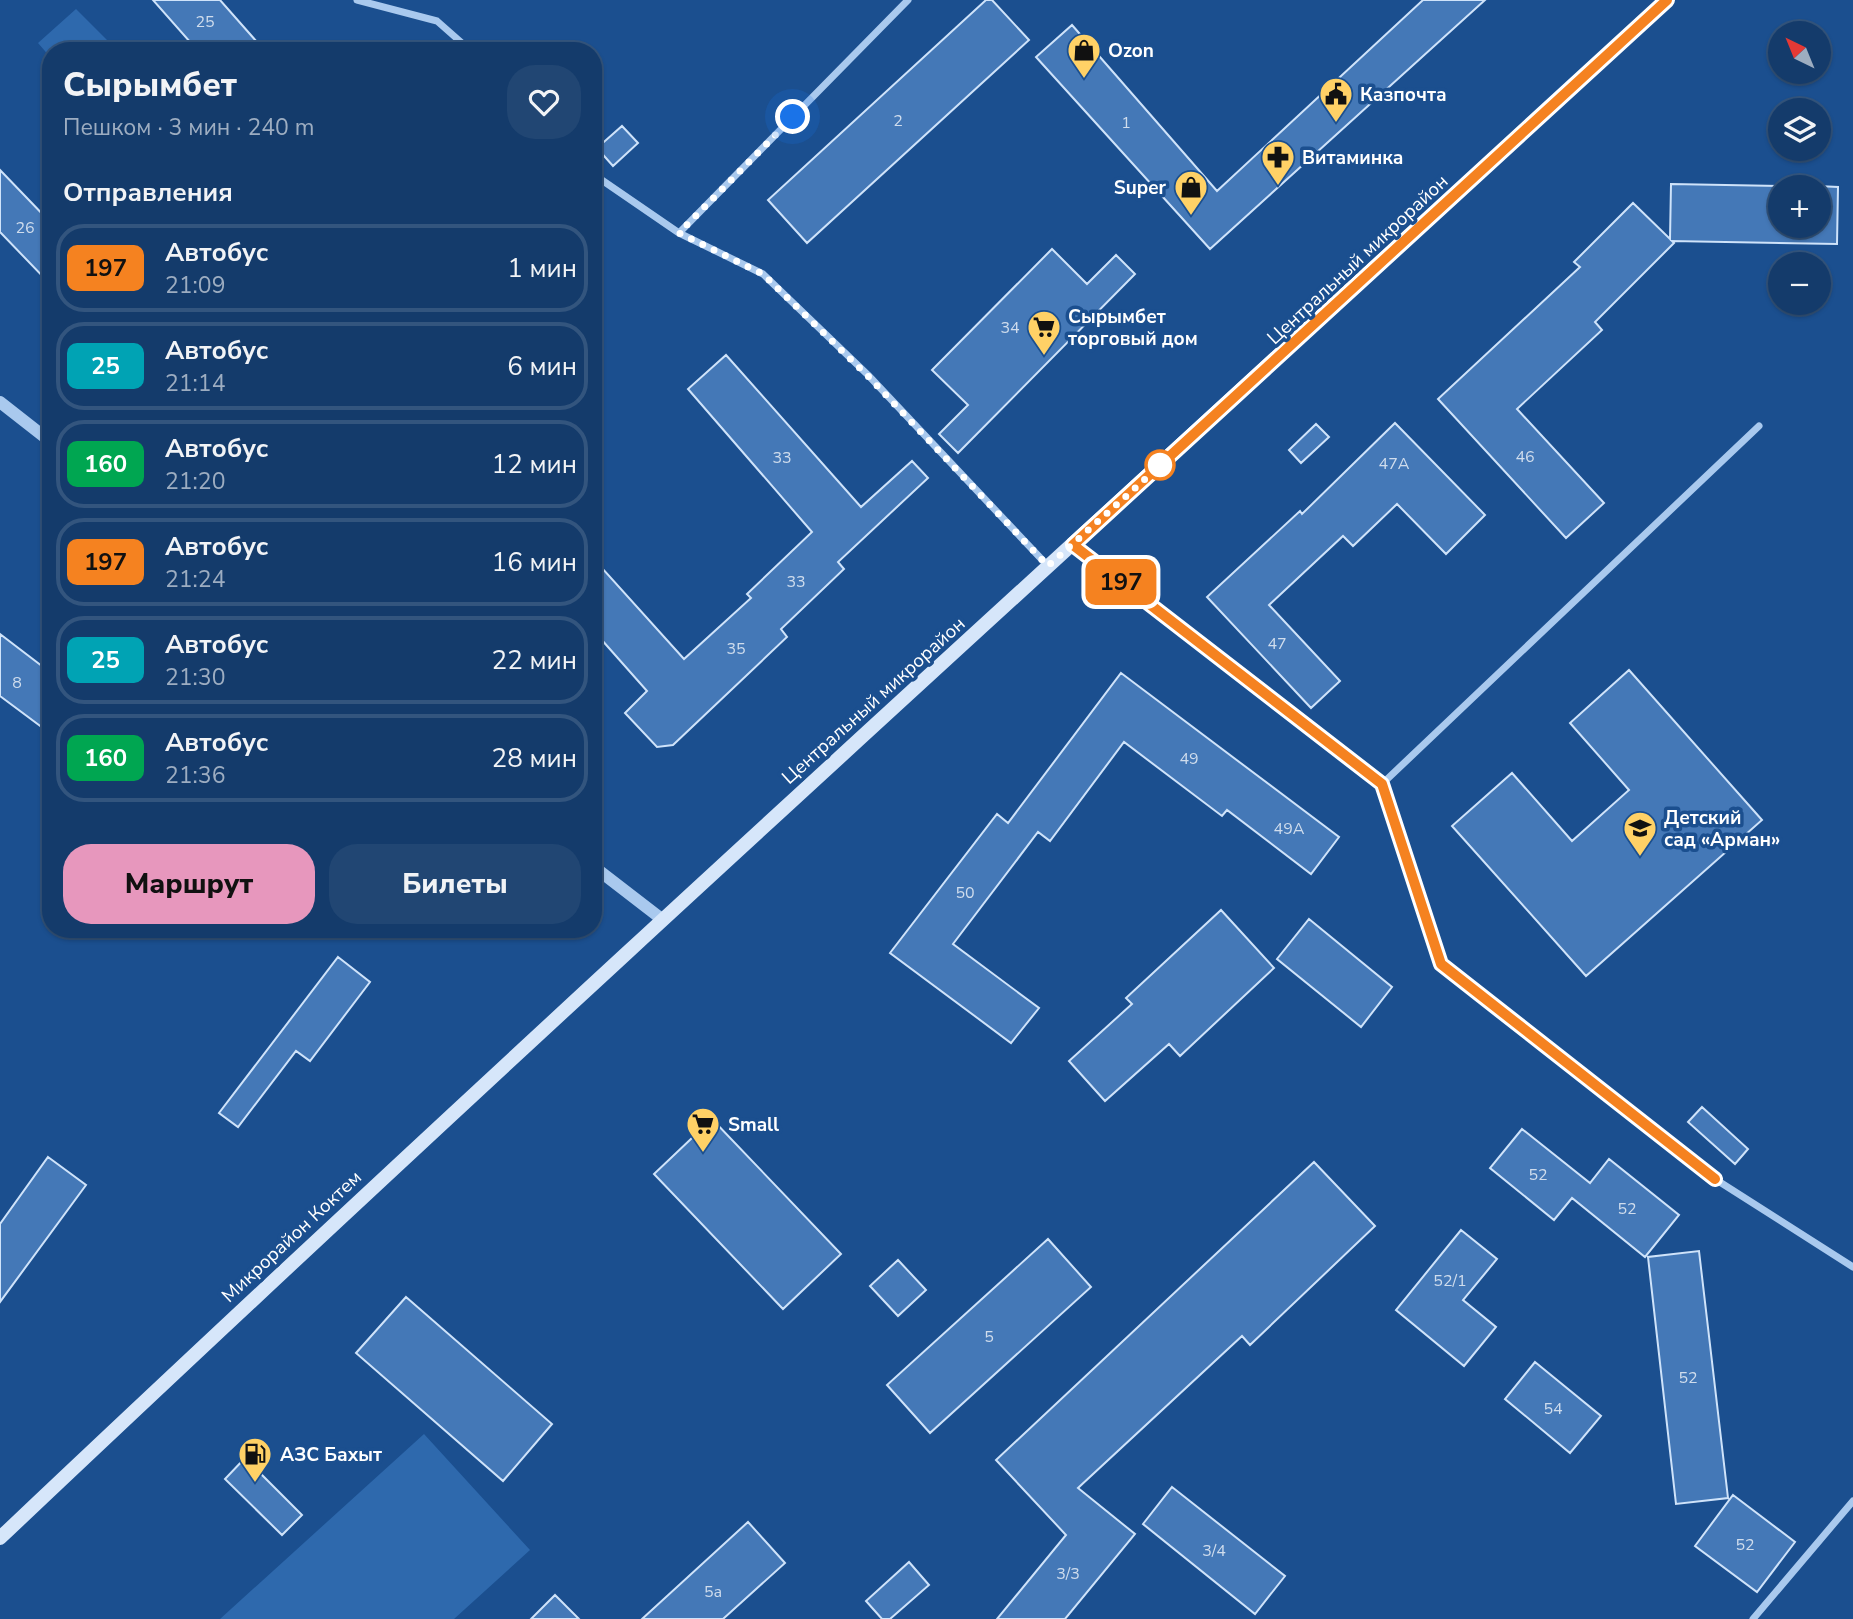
<!DOCTYPE html>
<html lang="ru">
<meta charset="utf-8">
<style>
:root{--surface:#143b6b;--page:#214673;--text:#f1f3f6;--muted:#9dadc1;--line:#33557e;--accent:#e797bd}
body{margin:0;font-family:"Nunito Sans",sans-serif;background:var(--page);color:var(--text);height:100vh;display:flex;flex-direction:column;font-size:26px;white-space:nowrap}
*{box-sizing:border-box;margin:0}
p{font-size:23px;color:var(--muted)}
.icon{flex:none;width:38px;height:38px;fill:none;stroke:currentColor;stroke-width:2;stroke-linecap:round;stroke-linejoin:round}
.map{position:relative;flex:1;overflow:hidden}
.drawer{position:absolute;left:42px;top:42px;width:560px;height:896px;display:flex;flex-direction:column;background:var(--surface);border-radius:28px;box-shadow:0 2px 5px #0004,0 0 0 2px var(--line)}
.drawer>*{flex:none}
.badge{padding:0 14px;border-radius:10px;font-size:24px;line-height:46px}
.needle{width:46px;rotate:317deg}
.tools{position:absolute;left:1768px;top:21px;display:grid;gap:14px}
.tools a{display:grid;place-items:center;width:63px;height:63px;border-radius:50%;background:var(--surface);box-shadow:0 2px 5px #0004,0 0 0 2px var(--line);font-size:35px}
.you{position:absolute;width:35px;height:35px;margin:-18px;border:5px solid #fff;border-radius:50%;background:#1a73e8;box-shadow:0 0 0 10px #1a73e833}
.map>.badge{position:absolute;translate:-50% -50%;box-shadow:0 0 0 4px #fff}
h2{padding:0 21px;font-size:26px;line-height:63px}
.round{display:grid;place-items:center;flex:none;width:74px;height:74px;border-radius:28px;background:var(--page)}
.headline{display:flex;align-items:center;justify-content:space-between;height:119px;padding:0 21px}
h1{font-size:33px;font-weight:800;line-height:52px}
.cta{display:flex;gap:14px;margin-top:auto;padding:14px 21px}
.cta a{flex:1;height:80px;border-radius:28px;background:var(--accent);color:#111;font-size:28px;font-weight:800;line-height:80px;text-align:center}
.cta a+a{background:var(--page);color:var(--text)}
ul{padding:0;list-style:none}
li{display:flex;align-items:center;gap:21px;height:88px;margin:0 14px 10px;padding:0 7px;border:4px solid var(--line);border-radius:28px}
li div{flex:1}
li b{display:block;font-size:26px}
li em{font-style:normal}
li .badge{min-width:77px;font-weight:700;text-align:center}
.map>svg:first-child{display:block}
.green{fill:#2e69ad}
.building{fill:#4478b7;stroke:#cfe3fa;stroke-width:2}
.lines{fill:none;stroke-linecap:round;stroke-linejoin:round}
.minor{stroke:#a9c9ee;stroke-width:7}
.tertiary{stroke:#a9c9ee;stroke-width:12}
.secondary{stroke:#d6e6fa;stroke-width:14}
.line-casing{stroke:#fff;stroke-width:16}
.line{stroke:#f58220;stroke-width:10}
.walk{stroke:#fff;stroke-width:7;stroke-dasharray:0 12.6}
.stop-dot{fill:#fff;stroke:#f58220;stroke-width:3.5}
.labels{text-anchor:middle;stroke-width:7;stroke-linejoin:round;paint-order:stroke}
.number-label{font-size:16px;fill:#d0dded}
.poi-label{font-size:19px;font-weight:bold;fill:#fff;stroke:#1b4f8f;text-anchor:start}
.street-label{font-size:19px;fill:#fff;stroke:#1b4f8f}
</style>
<div class="map">
<svg width="1853" height="1619" viewBox="0 0 1853 1619">
<rect width="100%" height="100%" fill="#1b4f8f"/>
<path class="green" d="M 76,9 L 118,51 L 51,51 L 51,58 L 38,43 Z
M 424,1434 L 530,1550 L 454,1619 L 220,1619 Z"/>
<path class="building" d="M 153,0 L 220,0 L 257,42 L 248,51 L 198,51 Z
M 986,0 L 992,0 L 1029,40 L 807,243 L 768,200 Z
M 1423,0 L 1485,0 L 1210,249 L 1036,57 L 1072,25 L 1217,191 Z
M 622,126 L 638,143 L 613,166 L 597,148 Z
M 0,170 L 51,223 L 51,285 L 0,232 Z
M 1671,184 L 1780,186 L 1780,226 L 1818,226 L 1818,186 L 1838,187 L 1837,244 L 1672,241 L 1674,243 L 1595,322 L 1602,330 L 1517,409 L 1604,503 L 1566,538 L 1438,399 L 1580,267 L 1574,262 L 1633,203 L 1670,239 Z
M 1052,249 L 1087,284 L 1116,255 L 1135,274 L 958,453 L 939,434 L 968,405 L 932,370 Z
M 726,355 L 861,507 L 912,461 L 928,478 L 838,562 L 844,569 L 781,629 L 787,637 L 673,745 L 657,747 L 625,713 L 647,691 L 593,630 L 593,558 L 684,659 L 751,598 L 747,594 L 812,532 L 688,389 Z
M 1395,423 L 1485,515 L 1446,554 L 1397,504 L 1353,546 L 1343,536 L 1269,605 L 1340,681 L 1311,708 L 1207,597 L 1300,511 L 1302,514 Z
M 1316,424 L 1329,437 L 1301,463 L 1289,450 Z
M 0,634 L 51,673 L 51,734 L 0,696 Z
M 1629,670 L 1762,820 L 1586,976 L 1452,826 L 1512,773 L 1572,841 L 1629,790 L 1570,723 Z
M 1121,673 L 1339,837 L 1311,874 L 1227,810 L 1222,816 L 1124,742 L 1050,841 L 1038,832 L 953,944 L 1039,1008 L 1011,1043 L 890,953 L 997,814 L 1008,823 Z
M 1221,910 L 1274,968 L 1180,1056 L 1169,1044 L 1105,1101 L 1069,1061 L 1132,1004 L 1126,998 Z
M 1309,919 L 1392,987 L 1361,1027 L 1277,959 Z
M 338,957 L 370,982 L 310,1061 L 296,1051 L 238,1127 L 219,1113 Z
M 1702,1107 L 1748,1149 L 1735,1164 L 1688,1122 Z
M 712,1119 L 841,1254 L 783,1309 L 654,1174 Z
M 1522,1129 L 1590,1183 L 1609,1159 L 1679,1215 L 1645,1257 L 1572,1198 L 1554,1220 L 1490,1168 Z
M 48,1157 L 86,1185 L 0,1302 L 0,1224 Z
M 1314,1162 L 1375,1226 L 1250,1345 L 1242,1336 L 1078,1488 L 1135,1534 L 1065,1619 L 997,1619 L 1066,1535 L 996,1460 Z
M 1461,1230 L 1497,1259 L 1463,1300 L 1496,1327 L 1464,1366 L 1396,1310 Z
M 1048,1239 L 1091,1287 L 930,1433 L 887,1385 Z
M 1699,1251 L 1728,1498 L 1676,1504 L 1648,1257 Z
M 898,1260 L 926,1290 L 898,1316 L 870,1286 Z
M 406,1297 L 552,1424 L 503,1481 L 356,1353 Z
M 1535,1362 L 1601,1416 L 1570,1453 L 1505,1399 Z
M 245,1458 L 302,1515 L 282,1535 L 225,1479 Z
M 1172,1487 L 1285,1576 L 1255,1614 L 1143,1524 Z
M 1733,1495 L 1795,1542 L 1757,1592 L 1695,1546 Z
M 748,1522 L 785,1563 L 723,1619 L 642,1619 Z
M 909,1562 L 929,1585 L 890,1619 L 882,1619 L 866,1601 Z
M 555,1595 L 579,1619 L 531,1619 Z"/>
<g class="lines">
<path class="minor" d="M 357,0 L 437,21 L 471,51
M 593,174 L 679,233 L 763,274 L 868,375 L 1048,566
M 679,233 L 908,0
M 1073,545 L 1382,784 L 1759,426
M 1382,784 L 1441,964 L 1715,1179 L 1853,1267
M 1753,1619 L 1853,1501"/>
<path class="tertiary" d="M 0,402 L 51,442
M 593,866 L 663,920"/>
<path class="secondary" d="M 0,1538 C 549,1018 1110,511 1667,0"/>
</g>
<g class="lines">
<defs>
<path id="line" d="M 1667,0 L 1073,545 L 1382,784 L 1441,964 L 1715,1179"/>
</defs>
<use href="#line" class="line-casing"/>
<use href="#line" class="line"/>
<path class="walk" d="M 793,117 L 679,233 L 763,274 L 867,375 L 1048,566 L 1162,464 L 1160,465"/>
</g>
<defs>
<symbol id="shop-pin" viewBox="-11 -11 22 30"><path d="M0 17L-7.5 6A9.5 9.5 0 1 1 7.5 6Z" fill="#ffd166" stroke="#1b4f8f"/><path d="M-5-2.5h2.3a2.7 3.5 0 0 1 5.4 0H5L5.5 6h-11ZM-1.5-2.5h3a1.5 2.3 0 0 0-3 0Z" fill="#111"/></symbol>
<symbol id="civic-pin" viewBox="-11 -11 22 30"><path d="M0 17L-7.5 6A9.5 9.5 0 1 1 7.5 6Z" fill="#ffd166" stroke="#1b4f8f"/><path d="M-.6-6.5H3V-4.5H.6V-3L4-1V1h2V6H-6V1h2V-1L-.6-3ZM-1.2 2.5V6h2.4V2.5Z" fill="#111"/></symbol>
<symbol id="pharmacy-pin" viewBox="-11 -11 22 30"><path d="M0 17L-7.5 6A9.5 9.5 0 1 1 7.5 6Z" fill="#ffd166" stroke="#1b4f8f"/><path d="M-2-6h4v4h4v4h-4v4h-4v-4h-4v-4h4Z" fill="#111"/></symbol>
<symbol id="supermarket-pin" viewBox="-11 -11 22 30"><path d="M0 17L-7.5 6A9.5 9.5 0 1 1 7.5 6Z" fill="#ffd166" stroke="#1b4f8f"/><path d="M-6-5.5h2.5l.6 2H6L4.5 2H-2.5L-4.4-4H-6ZM-1.5 3.2a1.3 1.3 0 1 0 .1 0ZM3 3.2a1.3 1.3 0 1 0 .1 0Z" fill="#111"/></symbol>
<symbol id="school-pin" viewBox="-11 -11 22 30"><path d="M0 17L-7.5 6A9.5 9.5 0 1 1 7.5 6Z" fill="#ffd166" stroke="#1b4f8f"/><path d="M0-5L7-2L0 1L-7-2ZM-4 1L0 2.5L4 1V4Q0 6-4 4Z" fill="#111"/></symbol>
<symbol id="fuel-pin" viewBox="-11 -11 22 30"><path d="M0 17L-7.5 6A9.5 9.5 0 1 1 7.5 6Z" fill="#ffd166" stroke="#1b4f8f"/><path d="M-5.5-6h7V0h2V4h1.3V-2.5L3-4.5l.8-.8L6-3V5H2.5V1h-1V6h-7ZM-4.2-4.7v3.2H.2V-4.7Z" fill="#111"/></symbol>
</defs>
<g fill-rule="evenodd">
<use href="#shop-pin" x="1065" y="31" width="38" height="52"/>
<use href="#civic-pin" x="1317" y="75" width="38" height="52"/>
<use href="#pharmacy-pin" x="1259" y="138" width="38" height="52"/>
<use href="#shop-pin" x="1172" y="168" width="38" height="52"/>
<use href="#supermarket-pin" x="1025" y="308" width="38" height="52"/>
<use href="#school-pin" x="1621" y="809" width="38" height="52"/>
<use href="#supermarket-pin" x="684" y="1105" width="38" height="52"/>
<use href="#fuel-pin" x="236" y="1435" width="38" height="52"/>
</g>
<circle class="stop-dot" cx="1160" cy="465" r="14"/>
<g class="labels">
<g class="number-label">
<text x="205" y="27">25</text>
<text x="898" y="126">2</text>
<text x="1126" y="128">1</text>
<text x="25" y="233">26</text>
<text x="1010" y="333">34</text>
<text x="1525" y="462">46</text>
<text x="782" y="463">33</text>
<text x="1394" y="469">47А</text>
<text x="796" y="587">33</text>
<text x="1277" y="649">47</text>
<text x="736" y="654">35</text>
<text x="17" y="688">8</text>
<text x="1189" y="764">49</text>
<text x="1289" y="834">49А</text>
<text x="965" y="898">50</text>
<text x="1538" y="1180">52</text>
<text x="1627" y="1214">52</text>
<text x="1450" y="1286">52/1</text>
<text x="989" y="1342">5</text>
<text x="1688" y="1383">52</text>
<text x="1553" y="1414">54</text>
<text x="1745" y="1550">52</text>
<text x="1214" y="1556">3/4</text>
<text x="1068" y="1579">3/3</text>
<text x="713" y="1597">5а</text>
</g>
<g class="poi-label">
<text x="1108" y="57">Ozon</text>
<text x="1360" y="101">Казпочта</text>
<text x="1302" y="164">Витаминка</text>
<text x="1166" y="194" text-anchor="end">Super</text>
<text x="1068" y="323">Сырымбет<tspan x="1068" dy="22">торговый дом</tspan></text>
<text x="1664" y="824">Детский<tspan x="1664" dy="22">сад «Арман»</tspan></text>
<text x="728" y="1131">Small</text>
<text x="280" y="1461">АЗС Бахыт</text>
</g>
<g class="street-label">
<text transform="translate(1357 259) rotate(-43)" y="7">Центральный микрорайон</text>
<text transform="translate(873 700) rotate(-42)" y="7">Центральный микрорайон</text>
<text transform="translate(291 1236) rotate(-43)" y="7">Микрорайон Коктем</text>
</g>
</g>
</svg>
<div class="tools">
<a><svg class="needle" viewBox="-14 -14 28 28"><path d="M0-13l5 13h-10z" fill="#e53935"/><path d="M0 13l5-13h-10z" fill="#9dadc1"/></svg></a>
<a><svg class="icon" aria-label="layers" viewBox="0 0 24 24"><path d="M12 4l9 5-9 5-9-5zM3 14l9 5 9-5"/></svg></a>
<a>+</a>
<a>−</a>
</div>
<div class="you" style="left:793px;top:117px"></div>
<b class="badge" style="left:1121px;top:582px;background:#f58220;color:#111">197</b>
<section class="drawer">
<div class="headline"><div><h1>Сырымбет</h1><p>Пешком · 3 мин · 240 m</p></div><a class="round"><svg class="icon" aria-label="heart" viewBox="0 0 24 24"><path d="M12 20l-8-8c-3-5 5-10 8-4 3-6 11-1 8 4z"/></svg></a></div>
<h2>Отправления</h2>
<ul>
<li><span class="badge" style="background:#f58220;color:#111">197</span><div><b>Автобус</b><p>21:09</p></div><em>1 мин</em></li>
<li><span class="badge" style="background:#00a3b4;color:#fff">25</span><div><b>Автобус</b><p>21:14</p></div><em>6 мин</em></li>
<li><span class="badge" style="background:#00a651;color:#fff">160</span><div><b>Автобус</b><p>21:20</p></div><em>12 мин</em></li>
<li><span class="badge" style="background:#f58220;color:#111">197</span><div><b>Автобус</b><p>21:24</p></div><em>16 мин</em></li>
<li><span class="badge" style="background:#00a3b4;color:#fff">25</span><div><b>Автобус</b><p>21:30</p></div><em>22 мин</em></li>
<li><span class="badge" style="background:#00a651;color:#fff">160</span><div><b>Автобус</b><p>21:36</p></div><em>28 мин</em></li>
</ul>
<div class="cta"><a>Маршрут</a><a>Билеты</a></div>
</section>
</div>
